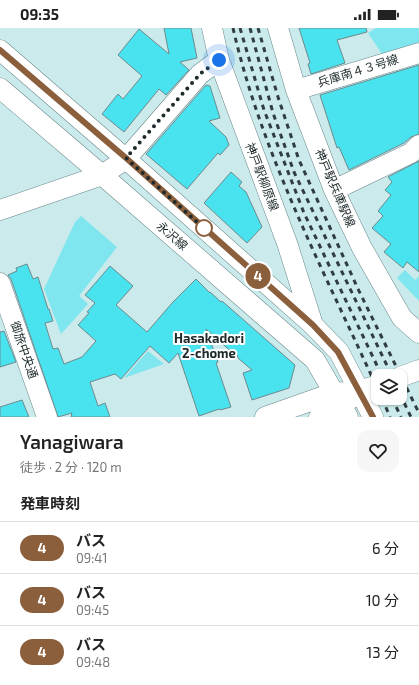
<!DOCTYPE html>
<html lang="ja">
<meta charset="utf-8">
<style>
:root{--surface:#fff;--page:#f6f6f6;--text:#222;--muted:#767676;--line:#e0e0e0}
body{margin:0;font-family:"Exo 2","Noto Sans JP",sans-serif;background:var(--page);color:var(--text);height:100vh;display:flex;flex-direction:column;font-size:15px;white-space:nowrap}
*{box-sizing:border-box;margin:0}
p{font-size:13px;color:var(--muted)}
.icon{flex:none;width:22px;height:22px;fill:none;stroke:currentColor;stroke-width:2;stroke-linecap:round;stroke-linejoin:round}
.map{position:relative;height:389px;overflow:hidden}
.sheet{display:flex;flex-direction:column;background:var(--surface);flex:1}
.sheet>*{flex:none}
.badge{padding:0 8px;border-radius:13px;font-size:14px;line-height:26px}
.controls{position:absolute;left:371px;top:341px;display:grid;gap:8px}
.controls a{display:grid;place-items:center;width:36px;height:36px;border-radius:8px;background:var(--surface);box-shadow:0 1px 3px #0004;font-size:20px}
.you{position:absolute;width:20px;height:20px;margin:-10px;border:3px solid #fff;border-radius:50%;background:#1a73e8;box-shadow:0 0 0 6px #1a73e833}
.map>.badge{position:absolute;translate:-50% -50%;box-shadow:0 0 0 2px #fff}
h2{padding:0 20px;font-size:15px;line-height:36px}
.round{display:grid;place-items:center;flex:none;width:42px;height:42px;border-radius:12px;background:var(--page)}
.summary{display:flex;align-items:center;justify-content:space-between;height:68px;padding:0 20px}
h1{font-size:19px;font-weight:600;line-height:30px}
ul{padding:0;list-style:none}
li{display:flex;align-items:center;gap:12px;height:52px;padding:0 20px;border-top:1px solid var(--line)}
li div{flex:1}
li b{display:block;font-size:15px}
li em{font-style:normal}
li .badge{min-width:44px;font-weight:700;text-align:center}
.status{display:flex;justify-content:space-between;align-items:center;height:28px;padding:0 20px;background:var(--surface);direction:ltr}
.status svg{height:11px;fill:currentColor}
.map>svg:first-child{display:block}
.green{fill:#7fe6ef}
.building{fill:#49e3f0;stroke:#6d8a8d}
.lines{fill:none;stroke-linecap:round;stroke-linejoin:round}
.minor-casing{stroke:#6a878a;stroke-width:21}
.minor{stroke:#fff;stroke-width:20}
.rail{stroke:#303e40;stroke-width:3;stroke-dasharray:5 5;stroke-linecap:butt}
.line-casing{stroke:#fff;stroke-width:9}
.line{stroke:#8b5e3c;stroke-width:6}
.walk{stroke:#1e2a2b;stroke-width:4;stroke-dasharray:0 7.2}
.stop-dot{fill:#fff;stroke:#8b5e3c;stroke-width:2}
.labels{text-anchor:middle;stroke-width:4;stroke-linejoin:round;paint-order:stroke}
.street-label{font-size:12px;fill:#1e2a2b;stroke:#fff}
.neighbourhood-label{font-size:13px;font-weight:bold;fill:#1e2a2b;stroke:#fff}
</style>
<div class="status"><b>09:35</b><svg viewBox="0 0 49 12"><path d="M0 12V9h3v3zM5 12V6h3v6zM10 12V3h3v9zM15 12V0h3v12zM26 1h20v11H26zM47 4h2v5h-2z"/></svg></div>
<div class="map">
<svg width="419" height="389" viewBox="0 0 419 389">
<rect width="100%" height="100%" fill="#caeaec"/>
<path class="green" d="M 376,0 L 419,0 L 419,18 L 384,29 L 368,5 Z
M 81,188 L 117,219 L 79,268 L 88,276 L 61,306 L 44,261 L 75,194 Z
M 405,242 L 415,252 L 419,248 L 419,273 L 397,250 Z
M 148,323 L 164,336 L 124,350 Z"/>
<path class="building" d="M 164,0 L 191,0 L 197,30 L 180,34 L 189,42 L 166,67 L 159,61 L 124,104 L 102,86 L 118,66 L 123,71 L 142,48 L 118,27 L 139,1 L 169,26 Z
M 299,0 L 366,0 L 367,4 L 337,12 L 345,35 L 311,46 L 308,36 L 310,35 Z
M 419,37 L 419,106 L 411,109 L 404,115 L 349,142 L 339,119 L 337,120 L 320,67 Z
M 206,57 L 210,58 L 220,90 L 209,93 L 226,109 L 229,117 L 220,127 L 218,125 L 187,161 L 146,126 Z
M 419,133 L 419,244 L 407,234 L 403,240 L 384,224 L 391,216 L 372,200 L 383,188 L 378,183 L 391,167 L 385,162 L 392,154 L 388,149 Z
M 231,144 L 242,154 L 239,158 L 246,164 L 262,199 L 247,215 L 204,175 Z
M 27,236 L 33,251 L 38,249 L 48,281 L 49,281 L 53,293 L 45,295 L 53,321 L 58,320 L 64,336 L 82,329 L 96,313 L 78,297 L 89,285 L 87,284 L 95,275 L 85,267 L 110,238 L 133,258 L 116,277 L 147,304 L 173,274 L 196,251 L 210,265 L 210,264 L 221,274 L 222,273 L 295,337 L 289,360 L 252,372 L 243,345 L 252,342 L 238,330 L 237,327 L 236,328 L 206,301 L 218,334 L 216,335 L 231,379 L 220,382 L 219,381 L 199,388 L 178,325 L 169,335 L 150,318 L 121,351 L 115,346 L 90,354 L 98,378 L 105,375 L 110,389 L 71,389 L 72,385 L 58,389 L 11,251 L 8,247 L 17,243 L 16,240 Z
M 4,303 L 16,334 L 0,339 L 0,304 Z
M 22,372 L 29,389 L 0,389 L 0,379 Z"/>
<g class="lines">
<defs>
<path id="minor" d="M 212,0 L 219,32 L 287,215 L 313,297
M 278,0 L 296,62 L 334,162 L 362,220 L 402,290 L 419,305
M 0,22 L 126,131 L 313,297 L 339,324 L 373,389
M 0,60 L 102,147 L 315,332 L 348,389
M 296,62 L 419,25
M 334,162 L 411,125 L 419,117
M 0,182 L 102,147 L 126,131 L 200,46 L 219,32
M 0,255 L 47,389
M 400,349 L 419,342
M 265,389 L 333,365 L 358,363 L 378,357
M 319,389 L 341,378 L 351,370"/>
</defs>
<use href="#minor" class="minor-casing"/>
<use href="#minor" class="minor"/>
<path class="rail" d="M 233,0 C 262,127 324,243 378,362
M 240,0 L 264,82 L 304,185 L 382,348
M 250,0 L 273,85 L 294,144 L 392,348
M 258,0 L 278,69 L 299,132 L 359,263 L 419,385
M 400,366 L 411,389
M 382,370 L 390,389
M 392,370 L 401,389"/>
</g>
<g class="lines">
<defs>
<path id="line" d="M 0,22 L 126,130 L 313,297 L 338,324 L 373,389"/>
</defs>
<use href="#line" class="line-casing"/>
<use href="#line" class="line"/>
<path class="walk" d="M 204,200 L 208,204 L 126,130 L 200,46 L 219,32"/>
</g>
<circle class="stop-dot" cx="204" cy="200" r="8"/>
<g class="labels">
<g class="street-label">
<text transform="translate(358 43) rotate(-17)" y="4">兵庫南４３号線</text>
<text transform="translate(262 149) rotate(69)" y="4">神戸駅柳原線</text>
<text transform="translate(335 160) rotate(67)" y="4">神戸駅兵庫駅線</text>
<text transform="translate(172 208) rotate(41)" y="4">永沢線</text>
<text transform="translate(24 322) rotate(71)" y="4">御旅中央通</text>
</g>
<g class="neighbourhood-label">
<text x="209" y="315">Hasakadori<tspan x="209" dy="15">2-chome</tspan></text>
</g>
</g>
</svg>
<div class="controls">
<a><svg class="icon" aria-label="layers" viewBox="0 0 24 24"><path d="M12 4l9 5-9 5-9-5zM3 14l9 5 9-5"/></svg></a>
</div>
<div class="you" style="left:219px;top:32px"></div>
<b class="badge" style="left:258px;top:248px;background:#8b5e3c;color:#fff">4</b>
</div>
<section class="sheet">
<div class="summary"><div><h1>Yanagiwara</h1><p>徒歩 · 2 分 · 120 m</p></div><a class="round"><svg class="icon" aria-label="heart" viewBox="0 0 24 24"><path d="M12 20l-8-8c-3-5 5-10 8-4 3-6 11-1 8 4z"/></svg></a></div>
<h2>発車時刻</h2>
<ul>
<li><span class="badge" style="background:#8b5e3c;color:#fff">4</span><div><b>バス</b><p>09:41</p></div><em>6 分</em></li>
<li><span class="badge" style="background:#8b5e3c;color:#fff">4</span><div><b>バス</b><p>09:45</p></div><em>10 分</em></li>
<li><span class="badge" style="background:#8b5e3c;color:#fff">4</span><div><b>バス</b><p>09:48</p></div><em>13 分</em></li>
</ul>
</section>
